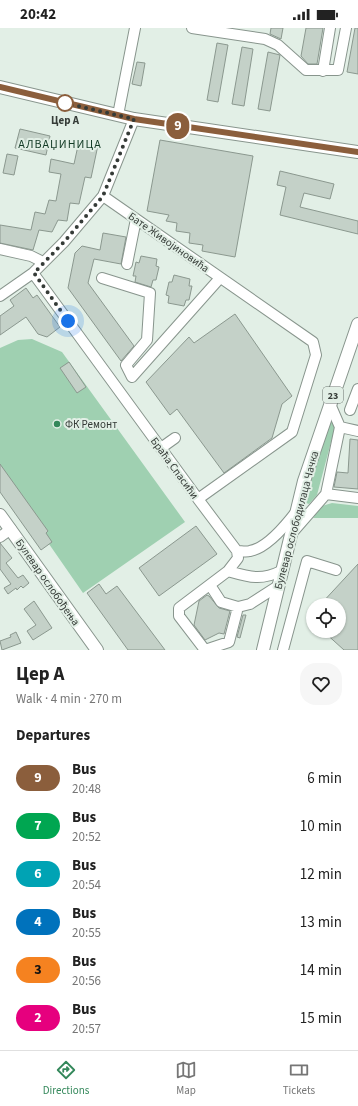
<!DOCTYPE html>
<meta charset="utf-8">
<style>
:root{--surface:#fff;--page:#f6f6f6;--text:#222;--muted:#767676;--line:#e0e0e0;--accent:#34885b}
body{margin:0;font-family:"Source Sans 3",sans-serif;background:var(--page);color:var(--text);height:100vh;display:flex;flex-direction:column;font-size:15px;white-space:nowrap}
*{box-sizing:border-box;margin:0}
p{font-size:13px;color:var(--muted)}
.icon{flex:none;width:22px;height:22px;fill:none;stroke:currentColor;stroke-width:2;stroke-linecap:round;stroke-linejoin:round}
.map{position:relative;height:622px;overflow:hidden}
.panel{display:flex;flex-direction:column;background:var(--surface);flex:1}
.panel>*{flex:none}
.badge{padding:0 8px;border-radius:13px;font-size:14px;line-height:26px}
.buttons{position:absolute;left:306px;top:570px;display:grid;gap:8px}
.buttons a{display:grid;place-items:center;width:40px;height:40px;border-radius:50%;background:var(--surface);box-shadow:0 1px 3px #0004;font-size:20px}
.you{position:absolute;width:20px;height:20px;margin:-10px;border:3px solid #fff;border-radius:50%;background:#1a73e8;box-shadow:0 0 0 6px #1a73e833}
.map>.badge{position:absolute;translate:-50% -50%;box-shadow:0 0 0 2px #fff}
h2{padding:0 16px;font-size:15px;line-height:36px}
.round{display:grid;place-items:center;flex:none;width:42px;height:42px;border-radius:16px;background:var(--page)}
.overview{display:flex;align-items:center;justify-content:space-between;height:68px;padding:0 16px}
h1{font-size:19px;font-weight:700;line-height:30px}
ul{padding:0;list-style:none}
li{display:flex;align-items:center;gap:12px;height:48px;padding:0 16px}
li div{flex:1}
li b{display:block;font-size:15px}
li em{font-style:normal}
li .badge{min-width:44px;font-weight:700;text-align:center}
.status{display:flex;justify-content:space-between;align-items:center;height:28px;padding:0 20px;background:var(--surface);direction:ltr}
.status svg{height:11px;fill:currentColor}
.tab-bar{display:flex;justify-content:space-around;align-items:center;height:56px;border-top:1px solid var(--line);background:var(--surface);font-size:11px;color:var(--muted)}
.tab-bar a{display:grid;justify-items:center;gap:2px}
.tab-bar .on{color:var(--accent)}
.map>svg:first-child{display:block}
.green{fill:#9fd0b1}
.building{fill:#c4d1c8;stroke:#8b988f}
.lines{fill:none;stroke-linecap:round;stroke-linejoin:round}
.minor-casing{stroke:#88958d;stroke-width:12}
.major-casing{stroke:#88958d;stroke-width:14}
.minor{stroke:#fff;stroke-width:10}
.major{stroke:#fff;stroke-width:12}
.line-casing{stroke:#fff;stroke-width:9}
.line{stroke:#8b5e3c;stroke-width:6}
.walk{stroke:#353b37;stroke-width:4;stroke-dasharray:0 7.2}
.stop-dot{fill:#fff;stroke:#8b5e3c;stroke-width:2}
.poi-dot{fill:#34885b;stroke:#e2efe6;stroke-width:1.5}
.labels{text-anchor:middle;stroke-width:4;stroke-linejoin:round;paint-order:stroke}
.shield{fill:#e2efe6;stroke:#69716c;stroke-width:1}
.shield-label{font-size:10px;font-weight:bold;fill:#353b37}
.stop-label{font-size:11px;font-weight:bold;fill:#353b37;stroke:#e2efe6}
.street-label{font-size:11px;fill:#353b37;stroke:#e2efe6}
.poi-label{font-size:11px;fill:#353b37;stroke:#e2efe6;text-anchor:start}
.neighbourhood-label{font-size:12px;letter-spacing:1px;fill:#123a25;stroke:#e2efe6}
</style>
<div class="status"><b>20:42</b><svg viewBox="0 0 49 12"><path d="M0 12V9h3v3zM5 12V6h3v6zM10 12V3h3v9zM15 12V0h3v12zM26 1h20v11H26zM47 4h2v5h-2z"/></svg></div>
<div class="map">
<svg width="358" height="622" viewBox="0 0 358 622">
<rect width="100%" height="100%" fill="#e2efe6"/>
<path class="green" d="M 32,311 L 62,324 L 185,494 L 83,565 L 49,516 L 0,459 L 0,320 L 18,312 Z
M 331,390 L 335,399 L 317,467 L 309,476 L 306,475 L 306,470 Z
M 332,475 L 358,478 L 358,490 L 313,490 L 322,478 Z"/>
<path class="building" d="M 271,0 L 283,0 L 281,11 L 270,6 Z
M 306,0 L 323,0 L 317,36 L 308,36 L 301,28 Z
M 355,0 L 358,0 L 358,46 L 347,44 Z
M 217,15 L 228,17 L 218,74 L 207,72 Z
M 242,19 L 253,21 L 244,78 L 232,76 Z
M 268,24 L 280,27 L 270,83 L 258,81 Z
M 137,34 L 145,35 L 141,58 L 132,56 Z
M 20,101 L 50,108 L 46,127 L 15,120 Z
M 160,112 L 253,128 L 235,229 L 202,223 L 203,217 L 189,215 L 190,205 L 176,203 L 177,195 L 166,193 L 169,187 L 147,183 Z
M 79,113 L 98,117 L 91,150 L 85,149 L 79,176 L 70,175 L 67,193 L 58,192 L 52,204 L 39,202 L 33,222 L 0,215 L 0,197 L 31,202 L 35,184 L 45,186 L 49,172 L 56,173 L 61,146 L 49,144 L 51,131 L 74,136 Z
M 7,126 L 18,128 L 14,147 L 3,145 Z
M 280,143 L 334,156 L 330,171 L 304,165 L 300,179 L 358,193 L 358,206 L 280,187 L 286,159 L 277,157 Z
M 103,205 L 126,209 L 121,236 L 94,231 L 88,255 L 134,318 L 121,333 L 68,260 L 75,225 L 82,218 L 100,222 Z
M 141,228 L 157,231 L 156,238 L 159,239 L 156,252 L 153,252 L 151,259 L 135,254 L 136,248 L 133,248 L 136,234 L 139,235 Z
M 174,247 L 190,251 L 189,258 L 192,258 L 189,272 L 186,272 L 184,278 L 168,275 L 169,268 L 166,267 L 169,254 L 172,254 Z
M 26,260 L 33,270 L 37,267 L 60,299 L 47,309 L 38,306 L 26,289 L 0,307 L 0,288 L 14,278 L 10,272 Z
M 235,286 L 292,368 L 282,376 L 272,410 L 224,445 L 177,381 L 170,387 L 146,354 L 189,309 L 194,315 Z
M 69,334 L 86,359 L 77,365 L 60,340 Z
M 350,411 L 358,412 L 358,461 L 334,459 L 337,444 L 348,445 Z
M 0,436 L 48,503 L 46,505 L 52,514 L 41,522 L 0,464 Z
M 196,498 L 217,526 L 159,568 L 139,540 Z
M 0,515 L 12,530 L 6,535 L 18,550 L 23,547 L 29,555 L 23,560 L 21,558 L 17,562 L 16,560 L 8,566 L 4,560 L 11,556 L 0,541 Z
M 358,536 L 358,622 L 344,622 L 323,603 L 339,603 L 339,577 L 320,577 Z
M 99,556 L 106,566 L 117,558 L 165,622 L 128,622 L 87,565 Z
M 207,567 L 209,568 L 219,580 L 230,583 L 224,606 L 219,605 L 205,612 L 194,597 L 199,573 Z
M 34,573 L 52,600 L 33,612 L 27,603 L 36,597 L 24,581 Z
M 243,587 L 246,587 L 240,610 L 237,609 Z
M 16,604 L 21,615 L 2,622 L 0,613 L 11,609 L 10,607 Z"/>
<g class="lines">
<defs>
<path id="minor" d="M 192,0 L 265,11 L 278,17 L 306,42 L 338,42 L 346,0
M 323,43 L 330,0
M 118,87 L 135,0
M 103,168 L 313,314 L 316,327 L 292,404 L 198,471
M 0,221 L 31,228 L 43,234
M 127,236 L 136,191
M 33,245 L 198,471 L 237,523 L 238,530 L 228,543 L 179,580 L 179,588 L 205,622
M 102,250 L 150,265 L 147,312 L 126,337 L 132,349 L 220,250
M 0,268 L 33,245 L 64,214 L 103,168 L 134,91
M 350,382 L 358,361
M 340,399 L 358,403
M 161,420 L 175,410
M 326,466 L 358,470
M 292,505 L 326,466 L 340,399 L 330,376
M 0,509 L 11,501
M 237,523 C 241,523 246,524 250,523 C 267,520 286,497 296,484
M 228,543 C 249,549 261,553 281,543
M 238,579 L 250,576 L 278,558
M 205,622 L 229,614 L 238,579 L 221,574 L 210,557
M 283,622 L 307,533 L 336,542"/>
<path id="major" d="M 0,59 L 134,91 L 358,124
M 0,487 L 97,622
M 263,622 L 304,453 L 358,296"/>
</defs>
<use href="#minor" class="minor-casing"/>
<use href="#major" class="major-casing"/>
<use href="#minor" class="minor"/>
<use href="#major" class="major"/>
</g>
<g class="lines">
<defs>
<path id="line" d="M 0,59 L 134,91 L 358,124"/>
</defs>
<use href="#line" class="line-casing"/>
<use href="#line" class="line"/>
<path class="walk" d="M 65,75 L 134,91 L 103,168 L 64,214 L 34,245 L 68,293"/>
</g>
<circle class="stop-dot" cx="65" cy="75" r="8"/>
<circle class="poi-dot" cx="57" cy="396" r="4"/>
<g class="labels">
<rect class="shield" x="323" y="359" width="20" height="16" rx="3"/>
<g class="shield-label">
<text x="333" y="371">23</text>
</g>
<g class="stop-label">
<text x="65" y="96">Цер А</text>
</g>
<g class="street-label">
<text transform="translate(169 214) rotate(35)" y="4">Бате Живојиновића</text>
<text transform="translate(175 440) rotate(54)" y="4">Браћа Спасићи</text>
<text transform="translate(296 492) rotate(-75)" y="4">Булевар ослободилаца Чачка</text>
<text transform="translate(48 554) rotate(55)" y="4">Булевар ослобођења</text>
</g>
<g class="poi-label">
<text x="65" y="400">ФК Ремонт</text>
</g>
<g class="neighbourhood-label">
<text x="60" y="120">АЛВАЏИНИЦА</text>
</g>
</g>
</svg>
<div class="buttons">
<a><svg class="icon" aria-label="locate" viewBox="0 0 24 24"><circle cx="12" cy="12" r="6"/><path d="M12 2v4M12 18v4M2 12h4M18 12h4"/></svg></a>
</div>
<div class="you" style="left:68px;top:293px"></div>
<b class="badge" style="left:178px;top:98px;background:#8b5e3c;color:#fff">9</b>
</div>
<section class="panel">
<div class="overview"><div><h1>Цер А</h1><p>Walk · 4 min · 270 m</p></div><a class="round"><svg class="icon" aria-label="heart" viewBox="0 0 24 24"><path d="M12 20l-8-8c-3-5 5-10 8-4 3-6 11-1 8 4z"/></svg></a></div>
<h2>Departures</h2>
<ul>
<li><span class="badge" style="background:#8b5e3c;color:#fff">9</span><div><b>Bus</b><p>20:48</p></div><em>6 min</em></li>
<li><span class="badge" style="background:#00a651;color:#fff">7</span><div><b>Bus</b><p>20:52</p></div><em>10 min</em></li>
<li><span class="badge" style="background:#00a3b4;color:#fff">6</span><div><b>Bus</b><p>20:54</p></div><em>12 min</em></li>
<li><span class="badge" style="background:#0072bc;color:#fff">4</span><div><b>Bus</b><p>20:55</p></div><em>13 min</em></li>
<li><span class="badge" style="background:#f58220;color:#111">3</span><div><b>Bus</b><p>20:56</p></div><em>14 min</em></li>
<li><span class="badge" style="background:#e6007e;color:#fff">2</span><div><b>Bus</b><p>20:57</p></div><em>15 min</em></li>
</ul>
</section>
<nav class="tab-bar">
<a class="on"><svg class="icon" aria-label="directions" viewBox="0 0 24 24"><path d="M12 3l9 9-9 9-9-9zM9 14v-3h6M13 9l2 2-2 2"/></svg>Directions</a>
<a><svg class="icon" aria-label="map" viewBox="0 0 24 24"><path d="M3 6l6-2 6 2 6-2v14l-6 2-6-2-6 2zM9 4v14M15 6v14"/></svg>Map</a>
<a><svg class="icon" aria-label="tickets" viewBox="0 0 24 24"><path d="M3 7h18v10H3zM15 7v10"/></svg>Tickets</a>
</nav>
